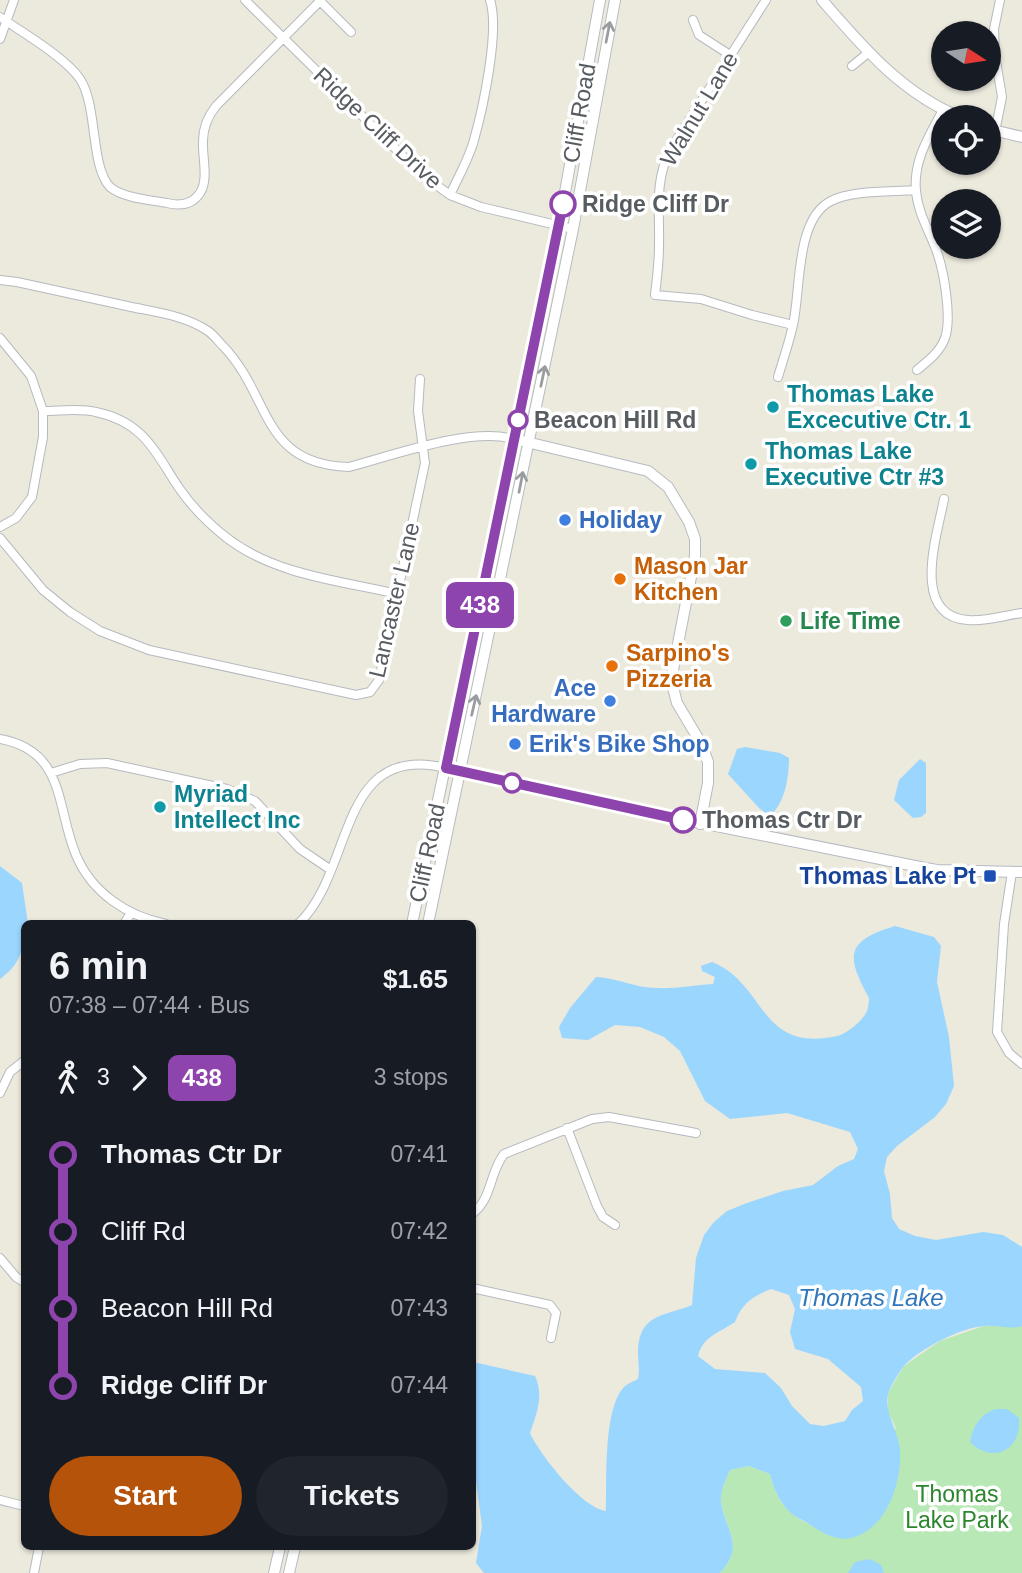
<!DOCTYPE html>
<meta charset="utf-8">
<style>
:root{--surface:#171b24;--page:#20242c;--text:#f1f3f6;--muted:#9ea1a6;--accent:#b45309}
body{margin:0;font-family:Helvetica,sans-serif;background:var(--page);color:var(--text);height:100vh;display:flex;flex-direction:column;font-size:26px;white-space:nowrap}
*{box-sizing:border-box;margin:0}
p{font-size:23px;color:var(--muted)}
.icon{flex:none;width:38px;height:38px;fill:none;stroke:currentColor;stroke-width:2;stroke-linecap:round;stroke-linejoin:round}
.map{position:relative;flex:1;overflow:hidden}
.details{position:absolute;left:21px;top:920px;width:455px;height:630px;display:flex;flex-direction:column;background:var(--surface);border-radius:10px;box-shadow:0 2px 5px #0004}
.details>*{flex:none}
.badge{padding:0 14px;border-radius:10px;font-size:24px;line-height:46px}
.needle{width:46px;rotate:102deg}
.controls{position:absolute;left:931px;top:21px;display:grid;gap:14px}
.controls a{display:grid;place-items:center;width:70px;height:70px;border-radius:50%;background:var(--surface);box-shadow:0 2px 5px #0004;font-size:35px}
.map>.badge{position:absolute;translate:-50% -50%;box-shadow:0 0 0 4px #fff}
.legs{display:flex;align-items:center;gap:10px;height:77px;padding:0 28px;font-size:23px}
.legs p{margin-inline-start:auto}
.summary{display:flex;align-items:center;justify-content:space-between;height:119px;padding:0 28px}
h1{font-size:38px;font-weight:800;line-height:52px}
.primary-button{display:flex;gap:14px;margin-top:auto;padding:14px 28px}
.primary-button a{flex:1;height:80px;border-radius:42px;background:var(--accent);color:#fff;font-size:28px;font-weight:800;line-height:80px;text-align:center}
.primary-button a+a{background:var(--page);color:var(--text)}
ul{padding:0 28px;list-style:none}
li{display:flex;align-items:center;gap:24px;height:77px;font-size:26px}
li i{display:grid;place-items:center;width:10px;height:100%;margin:0 9px;background:currentColor}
li i::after{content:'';width:18px;height:18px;margin:-9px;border:5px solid;border-radius:50%;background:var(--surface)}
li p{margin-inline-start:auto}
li:first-child i{background:linear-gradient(#0000 50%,currentColor 0)}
li:last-child i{background:linear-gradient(currentColor 50%,#0000 0)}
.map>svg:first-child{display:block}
.green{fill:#b7e8b6}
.water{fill:#9bd6ff;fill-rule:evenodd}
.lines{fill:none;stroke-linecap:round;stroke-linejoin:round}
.street-casing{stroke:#b6babf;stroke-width:10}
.secondary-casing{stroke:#b7bbc2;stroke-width:12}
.street{stroke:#fff;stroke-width:8}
.secondary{stroke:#fff;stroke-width:10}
.oneway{stroke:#9a9da0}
.line-1-casing{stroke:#fff;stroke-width:16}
.line-1{stroke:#8e44ad;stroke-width:10}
.stop-1-dot{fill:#fff;stroke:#8e44ad;stroke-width:3.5}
.culture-dot{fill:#0f9aa8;stroke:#fff;stroke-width:2.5}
.shop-dot{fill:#3f7fe0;stroke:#fff;stroke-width:2.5}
.food-dot{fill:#e8710a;stroke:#fff;stroke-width:2.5}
.leisure-dot{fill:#2e9e5b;stroke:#fff;stroke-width:2.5}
.transit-dot{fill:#1a4fb4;stroke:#fff;stroke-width:2.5}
.labels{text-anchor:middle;stroke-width:7;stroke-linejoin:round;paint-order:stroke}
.street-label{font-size:23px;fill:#575c61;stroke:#fff}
.stop-label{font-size:23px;font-weight:bold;fill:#575c61;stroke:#fff;text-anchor:start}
.culture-label{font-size:23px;font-weight:bold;fill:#0d838f;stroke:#fff;text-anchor:start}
.shop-label{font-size:23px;font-weight:bold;fill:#366cbe;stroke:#fff;text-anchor:start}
.food-label{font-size:23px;font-weight:bold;fill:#c56008;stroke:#fff;text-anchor:start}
.leisure-label{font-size:23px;font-weight:bold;fill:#27864d;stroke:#fff;text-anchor:start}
.transit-label{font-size:23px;font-weight:bold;fill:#164399;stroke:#fff;text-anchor:end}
.park-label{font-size:23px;fill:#2b852d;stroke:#fff}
.water-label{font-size:24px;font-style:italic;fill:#2f76bb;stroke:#fff}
</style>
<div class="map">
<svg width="1022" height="1573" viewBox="0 0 1022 1573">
<rect width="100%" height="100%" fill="#ece9dd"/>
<path class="green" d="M 984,1326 L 1022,1326 L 1022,1573 L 720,1573 C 746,1545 725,1530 721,1501 C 720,1491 726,1479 730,1470 L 749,1466 L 770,1474 C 776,1499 786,1513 809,1524 L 896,1428 L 888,1412 L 888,1393 L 904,1366 L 940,1341 Z"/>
<path class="water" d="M 745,747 L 780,753 L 789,758 C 789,777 785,803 770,816 L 759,808 L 728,774 L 737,749 Z
M 920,759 L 926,763 L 926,813 L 921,817 L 913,818 L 894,800 L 899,780 Z
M 0,866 L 22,883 L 28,924 L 24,924 C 24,949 21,964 0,979 Z
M 895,926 L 934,937 L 941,946 L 937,982 L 949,1037 L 954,1086 L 946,1104 L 935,1117 L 897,1146 L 887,1157 L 884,1171 L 890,1194 L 892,1218 L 899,1229 L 915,1236 L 936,1240 L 983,1232 L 1003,1235 L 1022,1247 L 1022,1326 C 1010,1330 997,1325 985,1326 C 962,1327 919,1349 904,1366 C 899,1372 890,1387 888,1394 C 884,1414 899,1431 900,1451 C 902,1483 886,1530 851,1538 C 832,1542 817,1528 802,1520 C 784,1512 774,1492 770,1474 L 749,1466 L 730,1470 C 726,1479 720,1491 721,1502 C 725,1530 746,1545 720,1573 L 484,1573 L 476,1563 L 482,1526 L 473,1459 L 473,1362 L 535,1376 C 544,1395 537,1413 530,1433 C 540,1455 582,1508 606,1511 C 607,1481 603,1409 624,1387 C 627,1384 634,1381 638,1379 C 640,1369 638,1361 638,1351 C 639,1313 666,1316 692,1305 L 696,1258 L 704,1235 L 714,1222 L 727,1211 L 747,1203 L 783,1191 L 813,1185 L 838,1166 L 854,1159 L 858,1149 L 850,1132 L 787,1113 L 730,1119 L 705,1101 L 680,1051 L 664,1037 L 640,1027 L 615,1025 L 588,1040 L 562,1038 L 559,1027 L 570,1008 L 596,977 C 619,978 635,988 656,988 C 675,989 694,985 713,984 L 715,977 L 702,971 L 701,966 L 712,962 C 767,984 758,1053 837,1036 C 845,1035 862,1021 866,1013 C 868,1010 869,1002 869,998 C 846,956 845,941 895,926 ZM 771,1289 L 789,1295 L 795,1309 L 790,1332 L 795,1349 L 828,1359 L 861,1387 L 863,1401 L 852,1410 L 845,1421 L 824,1426 L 810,1424 L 792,1406 L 781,1388 L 765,1373 L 715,1369 L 698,1356 C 703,1336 719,1333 735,1322 C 742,1303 753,1296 771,1289 Z
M 996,1409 L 1007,1409 L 1019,1418 C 1022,1450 993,1465 970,1442 C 973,1426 980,1414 996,1409 Z
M 870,1559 L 881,1565 L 884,1573 L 848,1573 L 855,1562 Z"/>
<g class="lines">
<defs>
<path id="street" d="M 245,0 L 421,174 L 450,195 L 481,207 L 573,229
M 766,0 L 670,150 C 654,183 660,211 659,246 C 659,262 657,279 655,295 L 701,299 L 752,315 L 793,325
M 320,1 L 351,32
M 0,17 C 23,33 65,57 80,79 C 98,106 90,166 110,187 C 123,198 150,200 167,203 C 179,206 192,205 200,193 C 209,179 202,157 203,141 C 203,128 208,116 216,106 L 321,0
M 693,20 L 699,35 L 730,55
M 0,39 L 14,0
M 852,66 L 868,53
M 995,132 L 1002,97 L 995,55 L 994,29 L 1000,0
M 450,195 C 458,177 469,159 474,140 C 483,108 500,30 490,0
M 0,280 L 17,282 C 54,290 90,298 127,306 C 154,312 184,315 208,331 C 214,335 218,341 223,346 C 272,397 260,464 349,467 C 394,455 470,427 514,439
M 0,338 L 31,376 L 43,411 L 43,437 L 32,497 L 16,518 L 0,527
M 917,370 C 928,361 940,352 945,338 C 952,318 944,272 937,252 C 930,232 918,214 916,191 C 913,161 929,136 943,110
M 778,377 C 783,360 789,343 793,325 C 801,290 795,219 831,201 C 851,190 892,192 916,190
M 43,411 C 60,411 80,408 96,412 C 144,422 155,452 179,488 C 192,507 209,524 227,538 C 275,575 341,581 398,594
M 944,499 C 938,533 909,616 968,620 C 985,622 1005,615 1022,613
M 0,538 L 43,590 L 70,612 L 100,631 L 149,650 L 356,695 L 370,692 L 379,680 L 425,463 L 418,411 L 420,379
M 0,739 C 66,751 56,808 76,855 C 92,893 127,916 166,924
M 51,773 L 80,764 L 107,763 L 227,789 L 255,801 L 300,849 L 331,870
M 1012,872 L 1004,924 L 997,1032 L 1009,1053 L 1022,1064
M 124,924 L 131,913
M 298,924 C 355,872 336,741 446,768
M 0,1093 L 10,1072 L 24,1061
M 567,1128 L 597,1206 L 603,1217 L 615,1225
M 472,1214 C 493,1198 489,1173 504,1154 L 592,1119 L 609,1117 L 696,1133
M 0,1258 L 16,1277 L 24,1282
M 472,1288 L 550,1305 L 556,1313 L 551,1338
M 0,1500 L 24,1506
M 34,1573 L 39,1547"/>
<path id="secondary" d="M 822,0 C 862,46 901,93 960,117
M 989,129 L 1022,137
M 514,439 L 648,471 L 668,487 L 689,522 L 695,539 L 695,556 L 671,680 L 677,703 L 702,745 L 708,762 L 708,783 L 700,824
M 454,770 L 547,792 L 925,868 L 937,870 L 1022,872
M 412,924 L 559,225 L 600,0
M 428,924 L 573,229 L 615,0
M 274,1573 L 280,1547
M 289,1573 L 295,1547"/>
</defs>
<use href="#street" class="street-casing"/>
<use href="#secondary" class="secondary-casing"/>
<use href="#street" class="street"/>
<use href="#secondary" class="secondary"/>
</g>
<defs><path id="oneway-shaft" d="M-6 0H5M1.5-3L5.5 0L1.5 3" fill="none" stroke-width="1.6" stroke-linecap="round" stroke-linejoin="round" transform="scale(1.75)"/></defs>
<g class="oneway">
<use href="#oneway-shaft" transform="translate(608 32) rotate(-79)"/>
<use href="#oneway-shaft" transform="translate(543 376) rotate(-78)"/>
<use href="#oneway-shaft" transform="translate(521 482) rotate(-79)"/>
<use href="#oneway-shaft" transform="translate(474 705) rotate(-77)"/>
</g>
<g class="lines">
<defs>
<path id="line-1" d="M 563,204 L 446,768 L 683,820"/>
</defs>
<use href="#line-1" class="line-1-casing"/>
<use href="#line-1" class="line-1"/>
</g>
<g class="stop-1-dot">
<circle cx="563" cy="204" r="12"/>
<circle cx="518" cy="420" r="9"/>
<circle cx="512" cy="783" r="9"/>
<circle cx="683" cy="820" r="12"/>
</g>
<g class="culture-dot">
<circle cx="773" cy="407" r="7"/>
<circle cx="751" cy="464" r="7"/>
<circle cx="160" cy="807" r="7"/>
</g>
<g class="shop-dot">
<circle cx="565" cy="520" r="7"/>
<circle cx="610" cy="701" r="7"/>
<circle cx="515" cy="744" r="7"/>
</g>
<g class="food-dot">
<circle cx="620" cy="579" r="7"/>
<circle cx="612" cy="666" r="7"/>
</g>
<circle class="leisure-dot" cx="786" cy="621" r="7"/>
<rect class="transit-dot" x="983" y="869" width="14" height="14" rx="3.5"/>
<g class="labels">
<g class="street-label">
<text transform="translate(699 109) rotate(-59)" y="8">Walnut Lane</text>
<text transform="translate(579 113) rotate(-80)" y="8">Cliff Road</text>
<text transform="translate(378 128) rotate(43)" y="8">Ridge Cliff Drive</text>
<text transform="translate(394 600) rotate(-77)" y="8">Lancaster Lane</text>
<text transform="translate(427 853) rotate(-78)" y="8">Cliff Road</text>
</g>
<g class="stop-label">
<text x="582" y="212">Ridge Cliff Dr</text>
<text x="534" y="428">Beacon Hill Rd</text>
<text x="702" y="828">Thomas Ctr Dr</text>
</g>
<g class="culture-label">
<text x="787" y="402">Thomas Lake<tspan x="787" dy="26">Excecutive Ctr. 1</tspan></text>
<text x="765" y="459">Thomas Lake<tspan x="765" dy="26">Executive Ctr #3</tspan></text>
<text x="174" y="802">Myriad<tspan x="174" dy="26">Intellect Inc</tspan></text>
</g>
<g class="shop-label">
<text x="579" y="528">Holiday</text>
<text x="596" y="696" text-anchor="end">Ace<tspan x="596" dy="26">Hardware</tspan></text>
<text x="529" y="752">Erik's Bike Shop</text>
</g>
<g class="food-label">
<text x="634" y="574">Mason Jar<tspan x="634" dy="26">Kitchen</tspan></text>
<text x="626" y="661">Sarpino's<tspan x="626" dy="26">Pizzeria</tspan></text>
</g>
<g class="leisure-label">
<text x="800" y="629">Life Time</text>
</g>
<g class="transit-label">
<text x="976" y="884">Thomas Lake Pt</text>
</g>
<g class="park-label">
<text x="957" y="1502">Thomas<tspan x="957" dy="26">Lake Park</tspan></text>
</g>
<g class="water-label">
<text x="871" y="1306">Thomas Lake</text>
</g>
</g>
</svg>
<div class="controls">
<a><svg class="needle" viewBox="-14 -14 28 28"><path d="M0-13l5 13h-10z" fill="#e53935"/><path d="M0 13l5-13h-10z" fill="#9ea1a6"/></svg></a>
<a><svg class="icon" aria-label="locate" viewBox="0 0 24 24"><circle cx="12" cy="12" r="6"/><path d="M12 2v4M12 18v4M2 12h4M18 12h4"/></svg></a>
<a><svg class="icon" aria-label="layers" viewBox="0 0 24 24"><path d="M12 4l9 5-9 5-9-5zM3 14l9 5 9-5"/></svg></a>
</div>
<b class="badge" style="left:480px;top:605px;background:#8e44ad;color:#fff">438</b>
<section class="details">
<div class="summary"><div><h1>6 min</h1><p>07:38 – 07:44 · Bus</p></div><b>$1.65</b></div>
<div class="legs"><svg class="icon" aria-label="walk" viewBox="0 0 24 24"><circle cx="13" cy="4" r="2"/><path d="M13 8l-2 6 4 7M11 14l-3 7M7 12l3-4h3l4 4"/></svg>3<svg class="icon" aria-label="forward" viewBox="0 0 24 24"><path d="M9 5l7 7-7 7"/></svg><b class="badge" style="background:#8e44ad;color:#fff">438</b><p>3 stops</p></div>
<ul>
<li><i style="color:#8e44ad"></i><b>Thomas Ctr Dr</b><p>07:41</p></li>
<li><i style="color:#8e44ad"></i><span>Cliff Rd</span><p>07:42</p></li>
<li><i style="color:#8e44ad"></i><span>Beacon Hill Rd</span><p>07:43</p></li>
<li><i style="color:#8e44ad"></i><b>Ridge Cliff Dr</b><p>07:44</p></li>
</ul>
<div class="primary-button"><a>Start</a><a>Tickets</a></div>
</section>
</div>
